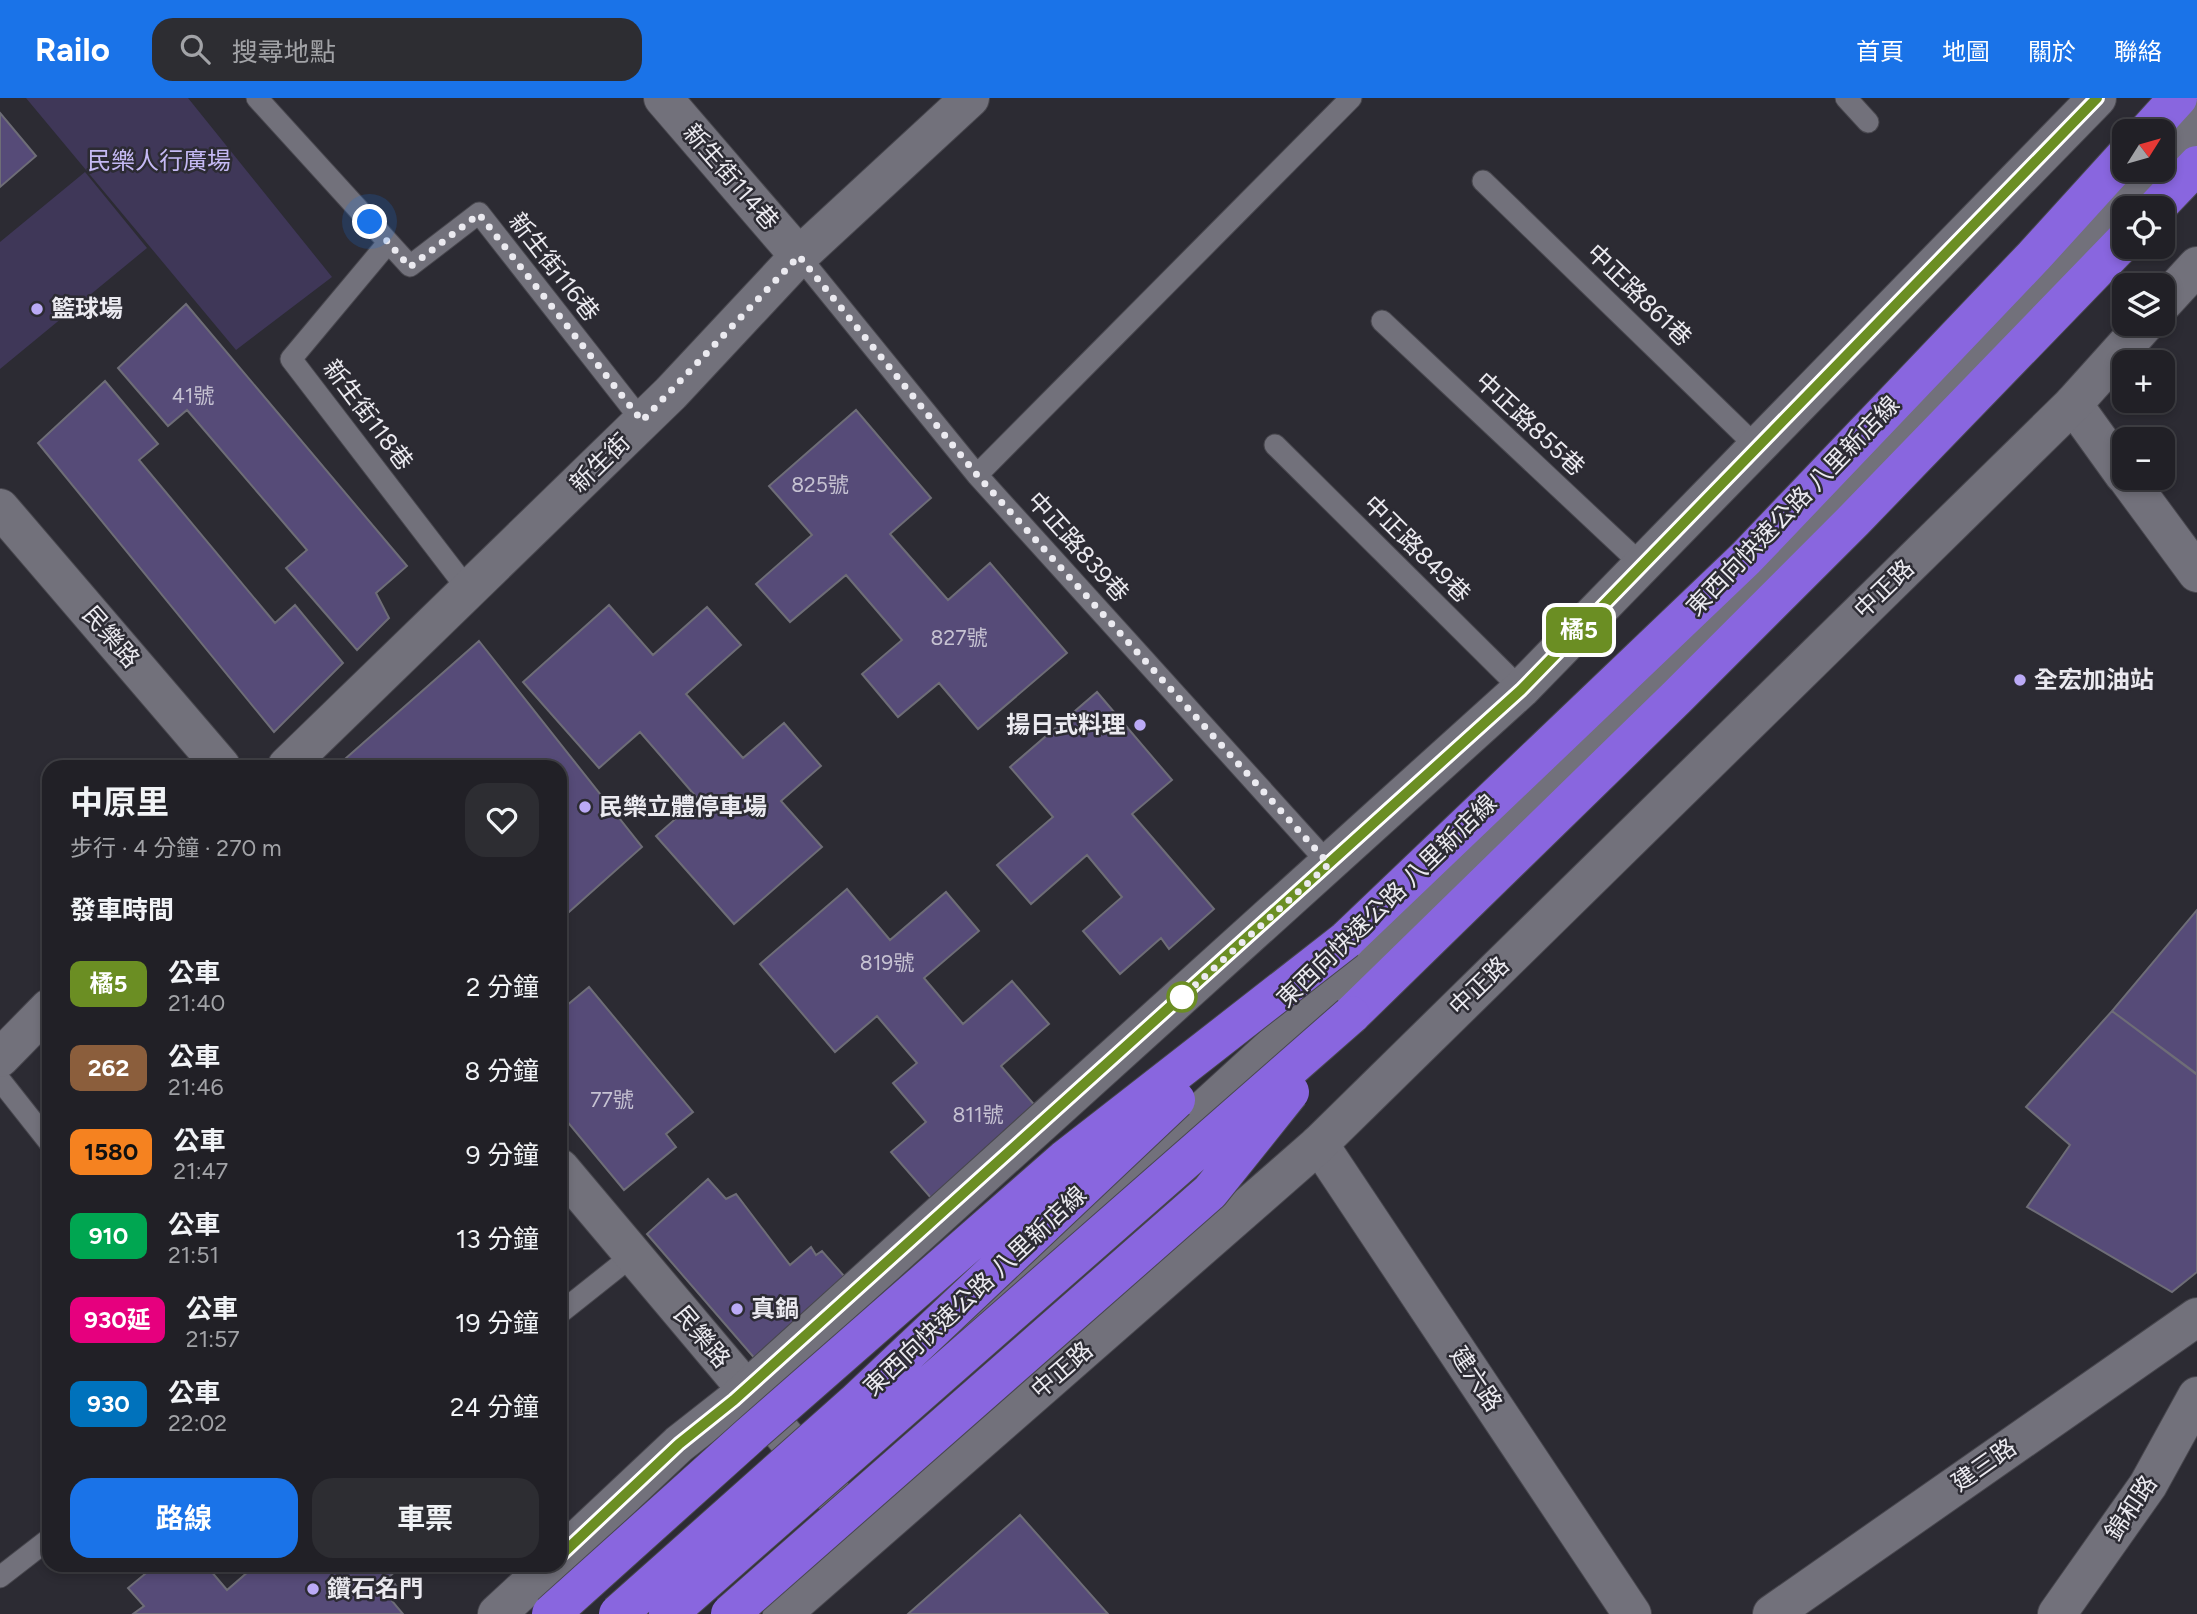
<!DOCTYPE html>
<html lang="zh-TW">
<meta charset="utf-8">
<style>
:root{--surface:#212026;--page:#2d2d32;--text:#f1f3f6;--muted:#a2a3a7;--line:#3e3e43;--accent:#1a73e8}
body{margin:0;font-family:Figtree,"Noto Sans TC",sans-serif;background:var(--page);color:var(--text);height:100vh;display:flex;flex-direction:column;font-size:26px;white-space:nowrap}
*{box-sizing:border-box;margin:0}
p{font-size:23px;color:var(--muted)}
.icon{flex:none;width:38px;height:38px;fill:none;stroke:currentColor;stroke-width:2;stroke-linecap:round;stroke-linejoin:round}
.map{position:relative;flex:1;overflow:hidden}
.panel{position:absolute;left:42px;top:662px;width:525px;height:812px;display:flex;flex-direction:column;background:var(--surface);border-radius:21px;box-shadow:0 4px 10px #0003,0 0 0 2px var(--line)}
.panel>*{flex:none}
.badge{padding:0 14px;border-radius:10px;font-size:24px;line-height:46px}
.needle{width:46px;rotate:53deg}
.controls{position:absolute;left:2112px;top:21px;display:grid;gap:14px}
.controls a{display:grid;place-items:center;width:63px;height:63px;border-radius:14px;background:var(--surface);box-shadow:0 4px 10px #0003,0 0 0 2px var(--line);font-size:35px}
.you{position:absolute;width:35px;height:35px;margin:-18px;border:5px solid #fff;border-radius:50%;background:#1a73e8;box-shadow:0 0 0 10px #1a73e833}
.map>.badge{position:absolute;translate:-50% -50%;box-shadow:0 0 0 4px #fff}
h2{padding:0 28px;font-size:26px;line-height:63px}
.round{display:grid;place-items:center;flex:none;width:74px;height:74px;border-radius:21px;background:var(--page)}
.headline{display:flex;align-items:center;justify-content:space-between;height:119px;padding:0 28px}
h1{font-size:33px;font-weight:700;line-height:52px}
.action{display:flex;gap:14px;margin-top:auto;padding:14px 28px}
.action a{flex:1;height:80px;border-radius:21px;background:var(--accent);color:#fff;font-size:28px;font-weight:700;line-height:80px;text-align:center}
.action a+a{background:var(--page);color:var(--text)}
ul{padding:0;list-style:none}
li{display:flex;align-items:center;gap:21px;height:84px;padding:0 28px}
li div{flex:1}
li b{display:block;font-size:26px}
li em{font-style:normal}
li .badge{min-width:77px;font-weight:700;text-align:center}
header{display:flex;align-items:center;gap:42px;box-sizing:border-box;height:98px;padding:0 35px;background:var(--accent);color:#fff}
header strong{font-size:33px}
nav{display:flex;gap:38px;margin-inline-start:auto;font-size:24px}
.search{width:490px;height:63px;background:var(--page);display:flex;align-items:center;gap:18px;box-sizing:border-box;padding:0 24px;border-radius:21px;color:var(--muted);font-size:26px}
.map>svg:first-child{display:block}
.park{fill:#3f3758}
.building{fill:#564b78;stroke:#6e6d77;stroke-width:2}
.lines{fill:none;stroke-linecap:round;stroke-linejoin:round}
.lane-casing{stroke:#48474e;stroke-width:23}
.street-casing{stroke:#48474e;stroke-width:40}
.secondary-casing{stroke:#48474e;stroke-width:40}
.highway-casing{stroke:#48474e;stroke-width:40}
.lane{stroke:#72717b;stroke-width:21}
.street{stroke:#72717b;stroke-width:38}
.secondary{stroke:#72717b;stroke-width:38}
.highway{stroke:#8966df;stroke-width:38}
.highway-bridge-casing{stroke:#48474e;stroke-width:40;stroke-linecap:butt}
.highway-bridge{stroke:#8966df;stroke-width:38}
.line-casing{stroke:#fff;stroke-width:16}
.line{stroke:#6b8e23;stroke-width:10}
.walk{stroke:#ebeaf0;stroke-width:7;stroke-dasharray:0 12.6}
.poi-dot{fill:#bbaaf6;stroke:#2c2b33;stroke-width:2.5}
.stop-dot{fill:#fff;stroke:#6b8e23;stroke-width:3.5}
.labels{text-anchor:middle;stroke-width:5;stroke-linejoin:round;paint-order:stroke}
.number-label{font-size:21px;fill:#c6c2d2}
.park-label{font-size:24px;fill:#c5b9f4;stroke:#2c2b33}
.street-label{font-size:24px;fill:#ebeaf0;stroke:#2c2b33}
.poi-label{font-size:24px;font-weight:bold;fill:#ebeaf0;stroke:#2c2b33;text-anchor:start}
</style>
<header>
<strong>Railo</strong>
<div class="search"><svg class="icon" aria-label="search" viewBox="0 0 24 24"><circle cx="10" cy="10" r="6"/><path d="M15 15l6 6"/></svg>搜尋地點</div>
<nav><a>首頁</a><a>地圖</a><a>關於</a><a>聯絡</a></nav>
</header>
<div class="map">
<svg width="2197" height="1516" viewBox="0 0 2197 1516">
<rect width="100%" height="100%" fill="#2c2b33"/>
<path class="park" d="M 26,0 L 188,0 L 332,179 L 236,252 Z
M 85,74 L 147,150 L 0,271 L 0,144 Z"/>
<path class="building" d="M 0,15 L 36,58 L 0,89 Z
M 186,206 L 407,468 L 376,495 L 389,520 L 357,552 L 286,470 L 307,452 L 187,312 L 168,328 L 118,270 Z
M 105,283 L 158,346 L 139,362 L 275,525 L 295,507 L 343,565 L 274,634 L 38,345 Z
M 856,312 L 931,400 L 890,436 L 948,502 L 990,465 L 1067,555 L 978,631 L 939,585 L 898,619 L 862,576 L 902,542 L 846,477 L 790,524 L 756,486 L 812,437 L 769,388 Z
M 609,507 L 653,557 L 707,509 L 741,547 L 686,596 L 743,660 L 784,625 L 821,668 L 781,703 L 822,749 L 734,826 L 656,738 L 698,701 L 640,634 L 599,670 L 523,584 Z
M 479,543 L 642,749 L 560,822 L 560,668 L 337,668 Z
M 1097,594 L 1172,682 L 1132,716 L 1214,811 L 1169,851 L 1161,840 L 1120,876 L 1083,833 L 1122,799 L 1087,757 L 1031,806 L 997,767 L 1053,719 L 1010,669 Z
M 847,791 L 890,842 L 946,794 L 979,833 L 924,880 L 963,926 L 1012,883 L 1049,926 L 1001,968 L 1037,1010 L 932,1101 L 891,1054 L 926,1024 L 893,985 L 917,965 L 877,918 L 835,954 L 760,866 Z
M 2197,812 L 2197,976 L 2196,976 L 2112,913 Z
M 589,889 L 693,1014 L 666,1036 L 676,1049 L 624,1092 L 560,1015 L 560,913 Z
M 2112,913 L 2197,976 L 2197,1174 L 2172,1194 L 2027,1109 L 2070,1047 L 2026,1009 Z
M 708,1081 L 726,1101 L 736,1096 L 790,1167 L 811,1149 L 816,1157 L 822,1153 L 851,1186 L 757,1263 L 647,1136 Z
M 1020,1417 L 1108,1516 L 908,1516 Z
M 157,1466 L 205,1466 L 227,1492 L 257,1466 L 398,1466 L 400,1469 L 389,1479 L 402,1495 L 392,1503 L 403,1516 L 133,1516 L 144,1508 L 128,1490 Z"/>
<g class="lines">
<defs>
<path id="lane" d="M 257,0 L 410,168 L 479,115 L 642,323
M 1846,0 L 1868,24
M 1483,83 L 1757,349
M 388,145 L 291,261 L 469,493
M 799,158 L 977,377 L 1329,766
M 1382,223 L 1642,467
M 1275,347 L 1521,591
M 977,377 L 1351,0
M 0,982 L 49,1044
M 560,1215 L 633,1157
M 0,1479 L 49,1441"/>
<path id="street" d="M 663,0 L 799,158
M 2073,306 L 2124,377
M 2127,380 L 2197,475
M 0,410 L 221,668
M 287,668 L 671,295 L 799,158 L 970,0
M 0,960 L 49,910
M 1319,1046 L 1632,1516
M 560,1070 L 746,1291 L 868,1440
M 1772,1516 L 2197,1219
M 2057,1516 L 2148,1387 L 2197,1298"/>
<path id="secondary" d="M 2163,58 L 2197,21
M 2163,205 L 2197,168
M 920,1271 L 1306,918 L 1630,614 L 1834,413 L 2013,223 L 2151,72
M 560,1458 L 679,1346 L 735,1302 L 1521,591 L 2097,0
M 497,1516 L 551,1466
M 782,1516 L 1319,1046 L 2073,306 L 2145,226"/>
<path id="highway" d="M 2148,33 L 2178,0
M 2156,110 L 2197,67
M 1346,842 L 1746,460 L 2034,158 L 2124,59
M 1351,917 L 1676,600 L 1854,422 L 2124,143"/>
</defs>
<use href="#lane" class="lane-casing"/>
<use href="#street" class="street-casing"/>
<use href="#secondary" class="secondary-casing"/>
<use href="#highway" class="highway-casing"/>
<use href="#lane" class="lane"/>
<use href="#street" class="street"/>
<use href="#secondary" class="secondary"/>
<use href="#highway" class="highway"/>
<defs>
<path id="highway-bridge" d="M 551,1516 L 749,1338 L 1065,1061 L 1346,842
M 618,1516 L 855,1305 L 1176,1002
M 668,1516 L 1351,917
M 730,1516 L 1210,1094 L 1290,994"/>
</defs>
<use href="#highway-bridge" class="highway-bridge-casing"/>
<use href="#highway-bridge" class="highway-bridge"/>
</g>
<g class="lines">
<defs>
<path id="line" d="M 560,1458 L 679,1346 L 734,1302 L 1521,592 L 2097,0"/>
</defs>
<use href="#line" class="line-casing"/>
<use href="#line" class="line"/>
<path class="walk" d="M 370,124 L 410,169 L 479,116 L 642,323 L 799,158 L 977,377 L 1329,766 L 1182,899"/>
</g>
<g class="poi-dot">
<circle cx="37" cy="211" r="7"/>
<circle cx="2020" cy="582" r="7"/>
<circle cx="1140" cy="627" r="7"/>
<circle cx="585" cy="709" r="7"/>
<circle cx="737" cy="1211" r="7"/>
<circle cx="313" cy="1491" r="7"/>
</g>
<circle class="stop-dot" cx="1182" cy="899" r="14"/>
<g class="labels">
<g class="number-label">
<text x="193" y="305">41號</text>
<text x="820" y="394">825號</text>
<text x="959" y="547">827號</text>
<text x="887" y="872">819號</text>
<text x="612" y="1009">77號</text>
<text x="978" y="1024">811號</text>
</g>
<g class="park-label">
<text x="159" y="71">民樂人行廣場</text>
</g>
<g class="street-label">
<text transform="translate(731 79) rotate(49)" y="8">新生街114巷</text>
<text transform="translate(554 169) rotate(52)" y="8">新生街116巷</text>
<text transform="translate(1639 197) rotate(44)" y="8">中正路861巷</text>
<text transform="translate(368 317) rotate(53)" y="8">新生街118巷</text>
<text transform="translate(1530 326) rotate(43)" y="8">中正路855巷</text>
<text transform="translate(600 365) rotate(-44)" y="8">新生街</text>
<text transform="translate(1793 408) rotate(-46)" y="8">東西向快速公路 八里新店線</text>
<text transform="translate(1078 449) rotate(48)" y="8">中正路839巷</text>
<text transform="translate(1417 451) rotate(45)" y="8">中正路849巷</text>
<text transform="translate(1884 491) rotate(-44)" y="8">中正路</text>
<text transform="translate(111 539) rotate(49)" y="8">民樂路</text>
<text transform="translate(1387 803) rotate(-44)" y="8">東西向快速公路 八里新店線</text>
<text transform="translate(1479 888) rotate(-44)" y="8">中正路</text>
<text transform="translate(975 1193) rotate(-43)" y="8">東西向快速公路 八里新店線</text>
<text transform="translate(702 1239) rotate(50)" y="8">民樂路</text>
<text transform="translate(1062 1272) rotate(-41)" y="8">中正路</text>
<text transform="translate(1476 1281) rotate(56)" y="8">建六路</text>
<text transform="translate(1984 1367) rotate(-35)" y="8">建三路</text>
<text transform="translate(2131 1410) rotate(-56)" y="8">錦和路</text>
</g>
<g class="poi-label">
<text x="51" y="219">籃球場</text>
<text x="2034" y="590">全宏加油站</text>
<text x="1126" y="635" text-anchor="end">揚日式料理</text>
<text x="599" y="717">民樂立體停車場</text>
<text x="751" y="1219">真鍋</text>
<text x="327" y="1499">鑽石名門</text>
</g>
</g>
</svg>
<div class="controls">
<a><svg class="needle" viewBox="-14 -14 28 28"><path d="M0-13l5 13h-10z" fill="#e53935"/><path d="M0 13l5-13h-10z" fill="#a2a3a7"/></svg></a>
<a><svg class="icon" aria-label="locate" viewBox="0 0 24 24"><circle cx="12" cy="12" r="6"/><path d="M12 2v4M12 18v4M2 12h4M18 12h4"/></svg></a>
<a><svg class="icon" aria-label="layers" viewBox="0 0 24 24"><path d="M12 4l9 5-9 5-9-5zM3 14l9 5 9-5"/></svg></a>
<a>+</a>
<a>−</a>
</div>
<div class="you" style="left:370px;top:124px"></div>
<b class="badge" style="left:1579px;top:532px;background:#6b8e23;color:#fff">橘5</b>
<section class="panel">
<div class="headline"><div><h1>中原里</h1><p>步行 · 4 分鐘 · 270 m</p></div><a class="round"><svg class="icon" aria-label="heart" viewBox="0 0 24 24"><path d="M12 20l-8-8c-3-5 5-10 8-4 3-6 11-1 8 4z"/></svg></a></div>
<h2>發車時間</h2>
<ul>
<li><span class="badge" style="background:#6b8e23;color:#fff">橘5</span><div><b>公車</b><p>21:40</p></div><em>2 分鐘</em></li>
<li><span class="badge" style="background:#8b5e3c;color:#fff">262</span><div><b>公車</b><p>21:46</p></div><em>8 分鐘</em></li>
<li><span class="badge" style="background:#f58220;color:#111">1580</span><div><b>公車</b><p>21:47</p></div><em>9 分鐘</em></li>
<li><span class="badge" style="background:#00a651;color:#fff">910</span><div><b>公車</b><p>21:51</p></div><em>13 分鐘</em></li>
<li><span class="badge" style="background:#e6007e;color:#fff">930延</span><div><b>公車</b><p>21:57</p></div><em>19 分鐘</em></li>
<li><span class="badge" style="background:#0072bc;color:#fff">930</span><div><b>公車</b><p>22:02</p></div><em>24 分鐘</em></li>
</ul>
<div class="action"><a>路線</a><a>車票</a></div>
</section>
</div>
